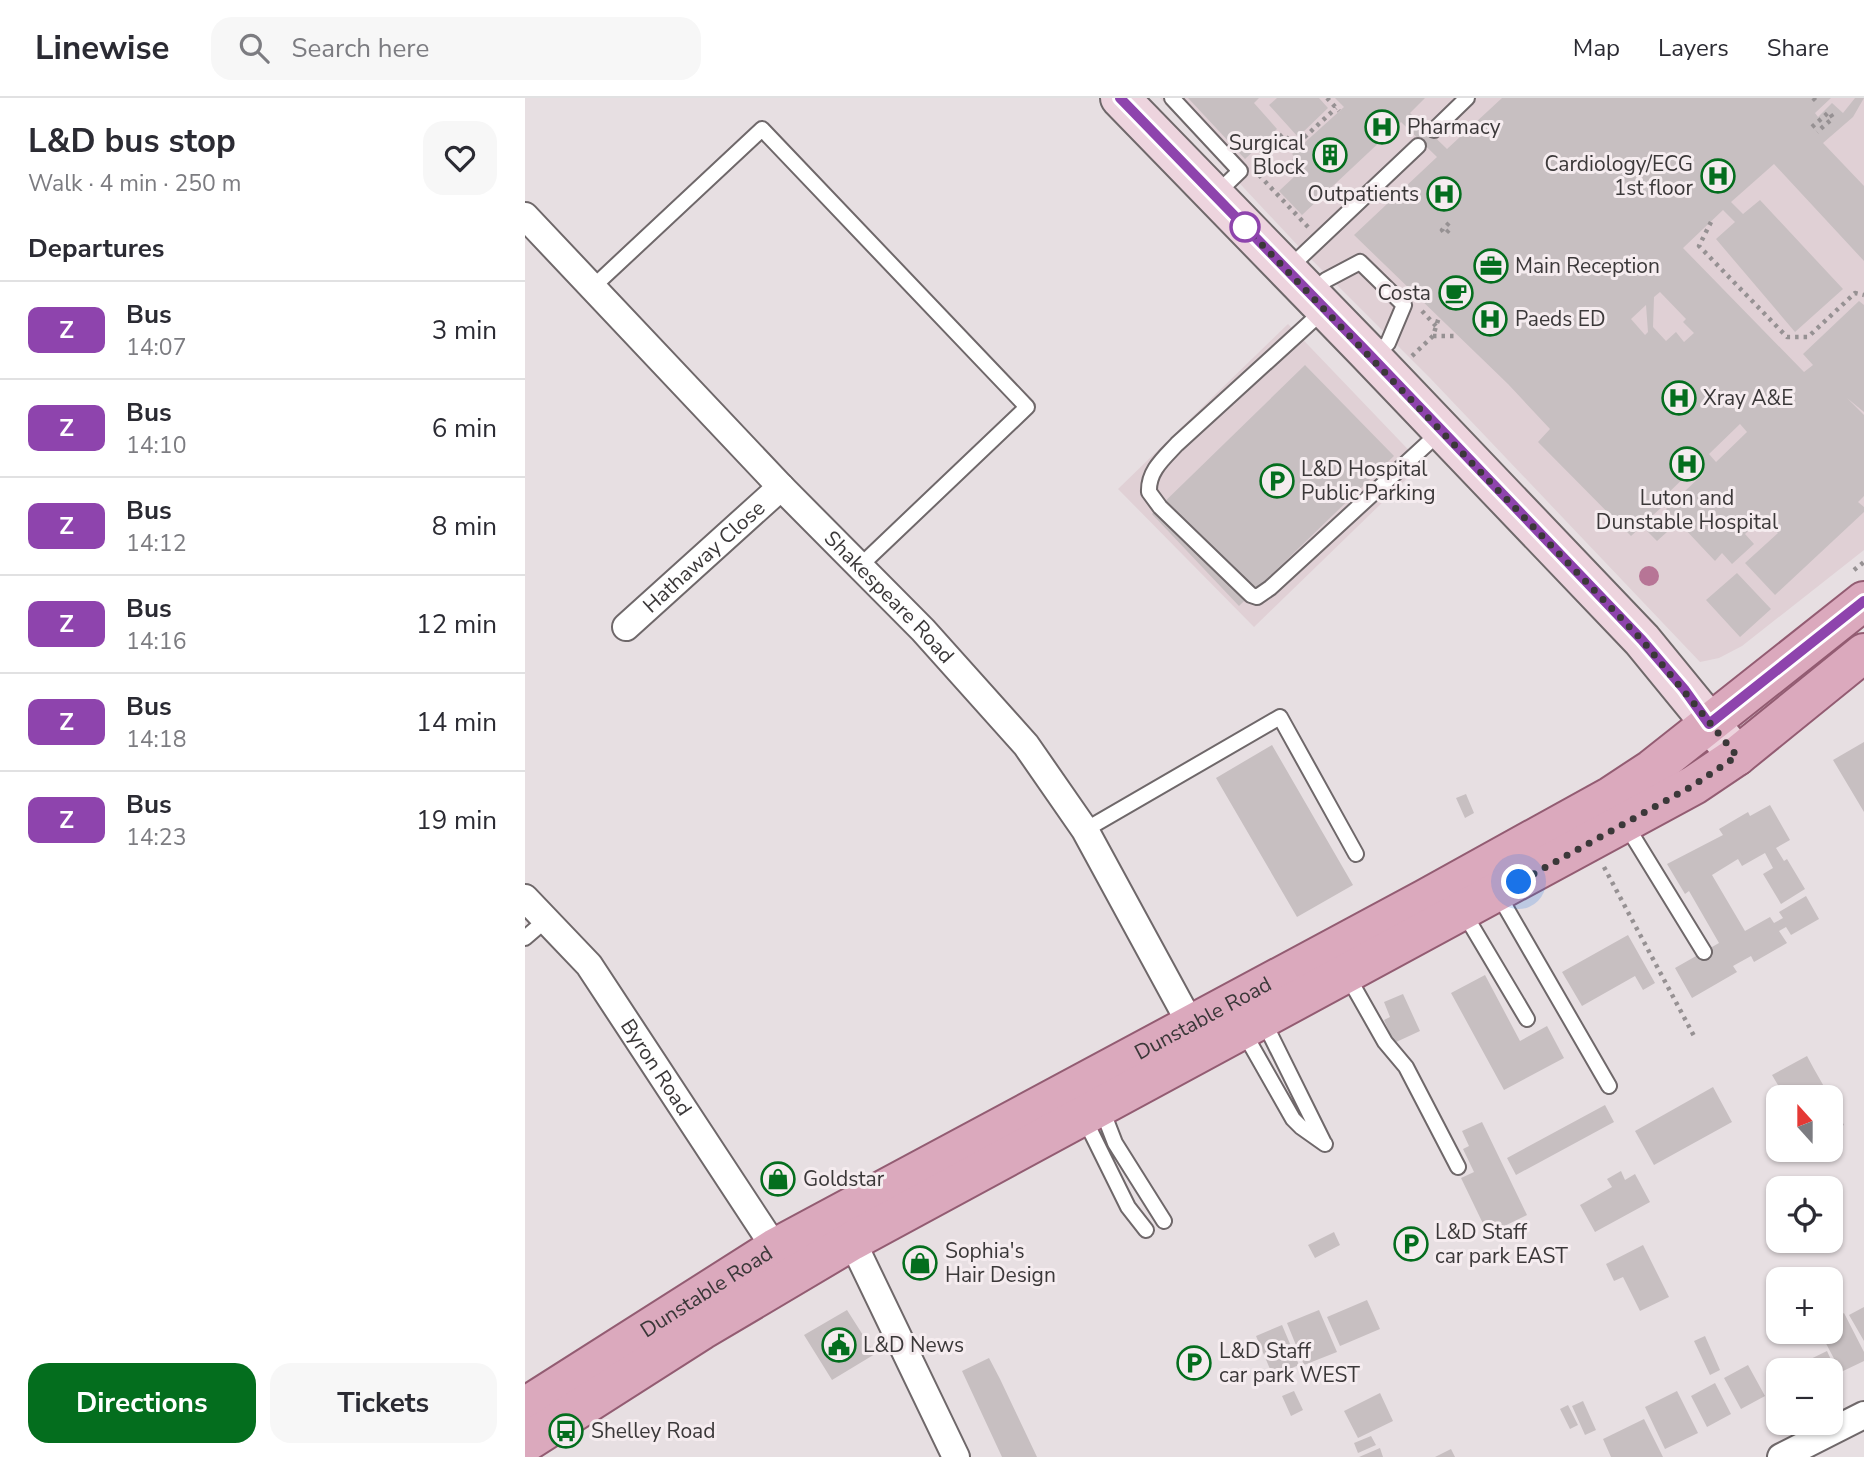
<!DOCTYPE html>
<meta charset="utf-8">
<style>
:root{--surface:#fff;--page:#f7f7f7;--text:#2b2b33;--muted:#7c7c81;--line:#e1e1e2;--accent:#046e1e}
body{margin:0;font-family:"Nunito Sans",sans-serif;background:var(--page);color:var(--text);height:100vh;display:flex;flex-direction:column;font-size:26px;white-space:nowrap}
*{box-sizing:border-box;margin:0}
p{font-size:23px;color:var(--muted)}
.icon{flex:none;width:38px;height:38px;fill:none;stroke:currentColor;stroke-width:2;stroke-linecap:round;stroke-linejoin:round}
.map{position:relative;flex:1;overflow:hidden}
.panel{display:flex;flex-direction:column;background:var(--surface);width:525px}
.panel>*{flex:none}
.badge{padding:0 14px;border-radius:10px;font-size:24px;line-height:46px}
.needle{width:46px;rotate:339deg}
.controls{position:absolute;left:1241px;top:987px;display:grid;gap:14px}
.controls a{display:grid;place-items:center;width:77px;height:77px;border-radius:14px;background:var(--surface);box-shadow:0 2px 5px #0004;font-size:35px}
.you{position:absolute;width:35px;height:35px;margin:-18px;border:5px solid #fff;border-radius:50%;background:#1a73e8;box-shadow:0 0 0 10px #1a73e833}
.map>.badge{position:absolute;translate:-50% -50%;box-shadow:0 0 0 4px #fff}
h2{padding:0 28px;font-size:26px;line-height:63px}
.round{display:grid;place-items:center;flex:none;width:74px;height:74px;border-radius:21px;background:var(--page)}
.head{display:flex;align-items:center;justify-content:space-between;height:119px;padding:0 28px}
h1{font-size:33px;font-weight:700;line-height:52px}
.action{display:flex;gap:14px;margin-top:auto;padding:14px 28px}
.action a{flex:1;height:80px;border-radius:21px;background:var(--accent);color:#fff;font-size:28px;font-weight:700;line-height:80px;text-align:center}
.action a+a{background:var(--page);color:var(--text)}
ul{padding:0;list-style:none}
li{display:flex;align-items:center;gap:21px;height:98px;padding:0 28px;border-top:2px solid var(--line)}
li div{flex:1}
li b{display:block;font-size:26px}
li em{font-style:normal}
li .badge{min-width:77px;font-weight:700;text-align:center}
header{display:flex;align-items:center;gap:42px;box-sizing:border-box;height:98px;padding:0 35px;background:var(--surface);border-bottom:2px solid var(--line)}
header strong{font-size:33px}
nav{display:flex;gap:38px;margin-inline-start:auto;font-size:24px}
.search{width:490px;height:63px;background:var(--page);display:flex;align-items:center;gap:18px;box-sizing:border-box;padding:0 24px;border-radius:21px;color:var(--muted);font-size:26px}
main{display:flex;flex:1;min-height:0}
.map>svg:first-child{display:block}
.built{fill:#e0d0d5}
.building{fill:#c7bfc1;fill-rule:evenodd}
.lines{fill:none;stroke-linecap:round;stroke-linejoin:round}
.lane-casing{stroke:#6f686a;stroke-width:18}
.street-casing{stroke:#6f686a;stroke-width:30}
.secondary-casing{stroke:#6f686a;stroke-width:42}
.primary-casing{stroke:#935c72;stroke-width:42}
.path{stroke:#969193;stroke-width:4.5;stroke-dasharray:3.5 5;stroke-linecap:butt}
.lane{stroke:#fff;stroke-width:14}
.street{stroke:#fff;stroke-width:26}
.secondary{stroke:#edd4de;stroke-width:38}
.primary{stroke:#dba9bd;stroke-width:38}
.tree{fill:#b77596}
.line-casing{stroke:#fff;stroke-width:16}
.line{stroke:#8e44ad;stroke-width:10}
.walk{stroke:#3b3839;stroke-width:7;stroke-dasharray:0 12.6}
.stop-dot{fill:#fff;stroke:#8e44ad;stroke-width:3.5}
.labels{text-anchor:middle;stroke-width:6;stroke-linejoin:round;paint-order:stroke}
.poi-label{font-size:21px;fill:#3b3839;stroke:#f5ecef;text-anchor:start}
.street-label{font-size:21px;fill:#3b3839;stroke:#f5ecef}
</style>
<header>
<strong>Linewise</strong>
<div class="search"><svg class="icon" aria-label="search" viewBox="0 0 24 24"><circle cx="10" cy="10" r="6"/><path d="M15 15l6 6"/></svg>Search here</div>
<nav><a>Map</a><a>Layers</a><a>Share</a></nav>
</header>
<main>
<section class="panel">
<div class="head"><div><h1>L&amp;D bus stop</h1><p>Walk · 4 min · 250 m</p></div><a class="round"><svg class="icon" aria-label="heart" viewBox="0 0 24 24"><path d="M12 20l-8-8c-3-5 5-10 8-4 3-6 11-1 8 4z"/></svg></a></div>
<h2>Departures</h2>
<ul>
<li><span class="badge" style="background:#8e44ad;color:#fff">Z</span><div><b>Bus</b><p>14:07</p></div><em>3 min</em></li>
<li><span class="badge" style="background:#8e44ad;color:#fff">Z</span><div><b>Bus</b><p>14:10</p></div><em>6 min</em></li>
<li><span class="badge" style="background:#8e44ad;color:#fff">Z</span><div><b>Bus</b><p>14:12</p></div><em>8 min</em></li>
<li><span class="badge" style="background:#8e44ad;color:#fff">Z</span><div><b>Bus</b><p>14:16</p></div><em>12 min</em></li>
<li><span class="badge" style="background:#8e44ad;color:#fff">Z</span><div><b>Bus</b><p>14:18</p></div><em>14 min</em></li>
<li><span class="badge" style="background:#8e44ad;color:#fff">Z</span><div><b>Bus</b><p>14:23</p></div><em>19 min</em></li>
</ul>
<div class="action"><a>Directions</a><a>Tickets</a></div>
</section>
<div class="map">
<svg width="1339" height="1359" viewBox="0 0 1339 1359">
<rect width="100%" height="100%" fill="#e7dfe2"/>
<path class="built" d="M 635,0 L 1339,0 L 1339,452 L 1217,548 L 1194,560 L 1175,564 L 905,280 L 777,152 Z
M 763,226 L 897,366 L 729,529 L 593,391 Z"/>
<path class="building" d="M 663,0 L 734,0 L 729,5 L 752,31 L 720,61 Z
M 752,0 L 794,0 L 803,10 L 773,39 L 744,7 Z
M 810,0 L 900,0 L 885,15 L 922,51 L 977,0 L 1306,0 L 1290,15 L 1293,19 L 1307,5 L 1318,15 L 1330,0 L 1339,0 L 1328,19 L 1298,45 L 1339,88 L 1339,163 L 1249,66 L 1206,104 L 1218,116 L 1235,102 L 1318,191 L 1270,234 L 1191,141 L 1210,124 L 1198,112 L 1158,150 L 1279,274 L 1288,267 L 1278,256 L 1334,203 L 1339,207 L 1339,314 L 1322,300 L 1339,317 L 1339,398 L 1333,404 L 1339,409 L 1339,414 L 1250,497 L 1220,465 L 1253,435 L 1237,420 L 1220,436 L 1229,446 L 1207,466 L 1197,455 L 1190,463 L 1141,411 L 1178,376 L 1171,368 L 1134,404 L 1138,408 L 1127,418 L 1142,434 L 1132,443 L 1117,428 L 1106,438 L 1013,344 L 1025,331 L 983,286 L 829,137 L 912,59 L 876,24 L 777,117 L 754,93 L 770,78 L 760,68 L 770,59 L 767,56 L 819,9 ZM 1135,194 L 1161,221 L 1158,224 L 1169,235 L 1159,244 L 1151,234 L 1141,243 L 1128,229 L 1129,199 ZM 1121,207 L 1123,234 L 1120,237 L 1106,221 ZM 1215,326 L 1222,334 L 1191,364 L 1184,356 Z
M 780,267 L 869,358 L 714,508 L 627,416 Z
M 1212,475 L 1246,511 L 1215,539 L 1181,502 Z
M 1339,644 L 1339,714 L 1308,662 Z
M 747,647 L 828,787 L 772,819 L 691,680 Z
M 941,696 L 949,715 L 940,720 L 931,700 Z
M 1245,707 L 1265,742 L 1251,750 L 1259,763 L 1262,761 L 1280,791 L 1256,806 L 1238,776 L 1248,770 L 1240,755 L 1217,768 L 1213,761 L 1187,777 L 1220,833 L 1245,819 L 1249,825 L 1258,820 L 1254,814 L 1281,798 L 1294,821 L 1266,837 L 1261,829 L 1254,833 L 1262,845 L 1229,864 L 1226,858 L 1208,868 L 1212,874 L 1167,900 L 1150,870 L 1194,845 L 1164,793 L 1160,796 L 1142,766 L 1198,737 L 1194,731 L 1223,714 L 1225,718 Z
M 1103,837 L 1130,885 L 1118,892 L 1110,878 L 1057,908 L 1037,874 Z
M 960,877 L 995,943 L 1022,928 L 1039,960 L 979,992 L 926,895 Z
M 878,896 L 895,933 L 869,945 L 859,922 L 865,919 L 859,904 Z
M 1282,958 L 1289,971 L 1305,999 L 1260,999 L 1247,977 Z
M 1188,989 L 1207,1024 L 1129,1067 L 1110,1033 Z
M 1306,1001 L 1319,1027 L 1306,1034 Z
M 1080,1007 L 1089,1024 L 991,1077 L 982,1060 Z
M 957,1024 L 1002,1117 L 963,1136 L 936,1080 L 949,1074 L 938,1051 L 944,1048 L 937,1033 Z
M 1096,1073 L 1100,1082 L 1110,1076 L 1125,1104 L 1070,1134 L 1055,1107 L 1087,1089 L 1082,1081 Z
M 809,1134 L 815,1147 L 790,1160 L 783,1147 Z
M 1118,1147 L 1144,1199 L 1115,1213 L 1098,1179 L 1089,1183 L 1081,1166 Z
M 842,1202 L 855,1231 L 815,1248 L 802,1219 Z
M 1339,1209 L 1339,1243 L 1324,1217 Z
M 322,1212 L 350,1256 L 307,1282 L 279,1237 Z
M 794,1212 L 812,1254 L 779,1267 L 762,1225 Z
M 1319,1215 L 1339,1254 L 1339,1263 L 1316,1274 L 1295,1234 L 1306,1234 L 1306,1222 Z
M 757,1227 L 774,1267 L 748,1278 L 731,1238 Z
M 1180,1238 L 1195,1272 L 1185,1277 L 1169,1243 Z
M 1302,1253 L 1312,1275 L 1306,1278 L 1306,1272 L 1263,1272 Z
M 464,1260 L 475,1281 L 512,1359 L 477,1359 L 437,1273 Z
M 1223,1267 L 1240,1298 L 1216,1311 L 1199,1280 Z
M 1190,1285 L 1206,1316 L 1182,1329 L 1166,1298 Z
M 769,1293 L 778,1312 L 766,1318 L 757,1298 Z
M 1152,1293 L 1173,1335 L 1140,1351 L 1120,1309 Z
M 855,1295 L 868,1323 L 833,1340 L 819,1313 Z
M 1058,1303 L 1071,1332 L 1060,1337 L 1047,1308 Z
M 1043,1307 L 1053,1327 L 1045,1331 L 1035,1311 Z
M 1119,1321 L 1138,1359 L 1086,1359 L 1078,1341 Z
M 846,1338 L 851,1347 L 833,1355 L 829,1345 Z
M 855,1350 L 858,1359 L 834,1359 Z
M 926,1351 L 930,1359 L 910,1359 Z"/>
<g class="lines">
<defs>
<path id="lane" d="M 647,0 L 715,73 L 690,97
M 909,32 L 942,0
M 763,171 L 893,48
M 68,189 L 237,31 L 502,309 L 335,468
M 786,195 L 801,182 L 835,164 L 879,207 L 863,245 L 849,258
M 799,212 L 652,346 C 639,360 623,373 624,394 L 635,409 L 726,497 L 732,499 L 745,490 L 915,334
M 1101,727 L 1179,854
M 560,732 L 755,619 L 831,756
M 973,796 L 1084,988
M 939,815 L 1002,921
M 0,840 L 21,822
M 822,877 L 860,944 L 881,969 L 933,1069
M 738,922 L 799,1045
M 718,933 L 768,1021 L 776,1029 L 800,1046
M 576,1009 L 590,1045 L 639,1123
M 559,1020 L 603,1109 L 621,1132"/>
<g id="street">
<path id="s1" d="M 0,118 L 256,389 L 398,532 L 501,647 L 560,732 L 665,925"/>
<path id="s2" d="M 101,529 L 256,389"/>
<path id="s3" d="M 0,800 L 64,867 L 250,1150"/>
<path d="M 327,1143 L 431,1359"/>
<path d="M 1256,1359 L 1339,1317"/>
</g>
<path id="secondary" d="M 595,0 L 841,253 L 1117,542 L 1212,658"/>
<g id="primary">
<path id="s4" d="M 0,1309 L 250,1150 L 900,801 L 1086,698 L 1127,671 L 1339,503"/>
<path d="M 0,1345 L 177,1232 L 327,1143 L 1169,687 L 1212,658 L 1339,555"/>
</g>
</defs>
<use href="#lane" class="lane-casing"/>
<use href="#street" class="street-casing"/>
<use href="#secondary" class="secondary-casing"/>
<use href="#primary" class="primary-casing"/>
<path class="path" d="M 802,0 L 814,13
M 1288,0 L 1292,4
M 1287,29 L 1304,14 L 1308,20 L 1292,34
M 729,61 L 758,36 L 770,48 L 811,10
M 734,77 L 783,129
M 1186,124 L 1174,148 L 1262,239 L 1283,239 L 1330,195 L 1339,197
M 924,125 L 917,132 L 920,136 L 927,129
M 897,213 L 911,228
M 908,238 L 933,238
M 887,258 L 908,238 L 914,219
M 1329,472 L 1339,464
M 1079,769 L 1169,938"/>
<use href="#lane" class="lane"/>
<use href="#street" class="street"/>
<use href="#secondary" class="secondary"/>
<use href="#primary" class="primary"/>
</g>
<circle class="tree" cx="1124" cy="478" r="10"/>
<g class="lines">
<defs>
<path id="line" d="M 595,0 L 841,253 L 1117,542 L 1159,591 L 1184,626 L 1339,503"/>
</defs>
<use href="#line" class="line-casing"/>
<use href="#line" class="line"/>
<path class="walk" d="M 720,129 L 1117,542 L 1212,658 L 1169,687 L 994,784"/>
</g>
<defs>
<symbol id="hospital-ring" viewBox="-11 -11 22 22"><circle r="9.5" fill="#f5ecef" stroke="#046e1e" stroke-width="1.5"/><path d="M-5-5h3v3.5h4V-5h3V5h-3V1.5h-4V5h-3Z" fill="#046e1e"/></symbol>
<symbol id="building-ring" viewBox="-11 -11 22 22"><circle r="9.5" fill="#f5ecef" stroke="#046e1e" stroke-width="1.5"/><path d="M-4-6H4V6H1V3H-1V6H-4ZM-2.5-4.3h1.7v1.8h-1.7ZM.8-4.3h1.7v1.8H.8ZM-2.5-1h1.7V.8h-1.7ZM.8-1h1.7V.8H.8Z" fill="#046e1e"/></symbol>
<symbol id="office-ring" viewBox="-11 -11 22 22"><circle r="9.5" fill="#f5ecef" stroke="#046e1e" stroke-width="1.5"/><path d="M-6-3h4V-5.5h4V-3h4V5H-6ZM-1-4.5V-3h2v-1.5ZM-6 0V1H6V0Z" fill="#046e1e"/></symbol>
<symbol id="cafe-ring" viewBox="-11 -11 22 22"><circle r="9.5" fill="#f5ecef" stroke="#046e1e" stroke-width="1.5"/><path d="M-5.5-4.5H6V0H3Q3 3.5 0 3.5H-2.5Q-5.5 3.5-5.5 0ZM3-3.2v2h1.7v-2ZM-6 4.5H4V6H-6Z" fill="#046e1e"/></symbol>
<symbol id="parking-ring" viewBox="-11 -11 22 22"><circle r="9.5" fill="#f5ecef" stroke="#046e1e" stroke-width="1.5"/><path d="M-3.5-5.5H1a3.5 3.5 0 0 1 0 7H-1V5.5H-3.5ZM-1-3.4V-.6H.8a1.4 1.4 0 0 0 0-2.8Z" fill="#046e1e"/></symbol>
<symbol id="shop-ring" viewBox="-11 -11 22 22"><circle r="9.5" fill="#f5ecef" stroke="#046e1e" stroke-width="1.5"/><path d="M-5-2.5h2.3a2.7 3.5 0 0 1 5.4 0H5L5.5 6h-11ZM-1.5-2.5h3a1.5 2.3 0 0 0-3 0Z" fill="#046e1e"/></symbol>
<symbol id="civic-ring" viewBox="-11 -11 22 22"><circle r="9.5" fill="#f5ecef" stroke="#046e1e" stroke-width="1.5"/><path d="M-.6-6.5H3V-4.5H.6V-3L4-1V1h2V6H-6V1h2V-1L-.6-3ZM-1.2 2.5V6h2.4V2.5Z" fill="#046e1e"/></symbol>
<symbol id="bus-ring" viewBox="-11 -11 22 22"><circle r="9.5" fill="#f5ecef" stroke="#046e1e" stroke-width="1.5"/><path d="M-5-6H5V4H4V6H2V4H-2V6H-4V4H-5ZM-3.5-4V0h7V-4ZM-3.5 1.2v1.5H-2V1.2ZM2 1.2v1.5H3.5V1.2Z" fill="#046e1e"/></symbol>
</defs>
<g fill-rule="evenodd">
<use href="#hospital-ring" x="838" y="10" width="38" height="38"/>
<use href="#building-ring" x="786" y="38" width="38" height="38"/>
<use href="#hospital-ring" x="1174" y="59" width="38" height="38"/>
<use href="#hospital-ring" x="900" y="77" width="38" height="38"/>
<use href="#office-ring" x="947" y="149" width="38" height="38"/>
<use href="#cafe-ring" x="912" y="176" width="38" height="38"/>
<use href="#hospital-ring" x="946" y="202" width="38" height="38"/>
<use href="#hospital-ring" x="1135" y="281" width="38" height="38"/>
<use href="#hospital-ring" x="1143" y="347" width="38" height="38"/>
<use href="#parking-ring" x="733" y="364" width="38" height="38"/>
<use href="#shop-ring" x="234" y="1062" width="38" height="38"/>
<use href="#parking-ring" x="867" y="1127" width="38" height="38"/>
<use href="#shop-ring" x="376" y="1146" width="38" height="38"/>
<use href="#civic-ring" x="295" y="1228" width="38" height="38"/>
<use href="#parking-ring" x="650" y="1246" width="38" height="38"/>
<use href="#bus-ring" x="22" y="1314" width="38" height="38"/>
</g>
<circle class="stop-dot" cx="720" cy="129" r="14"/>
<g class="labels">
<g class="poi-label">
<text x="882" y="36">Pharmacy</text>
<text x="780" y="52" text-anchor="end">Surgical<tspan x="780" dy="24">Block</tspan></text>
<text x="1168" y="73" text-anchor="end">Cardiology/ECG<tspan x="1168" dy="24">1st floor</tspan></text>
<text x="894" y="103" text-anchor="end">Outpatients</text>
<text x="990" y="175">Main Reception</text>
<text x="906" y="202" text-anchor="end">Costa</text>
<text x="990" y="228">Paeds ED</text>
<text x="1178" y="307">Xray A&amp;E</text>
<text x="776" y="378">L&amp;D Hospital<tspan x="776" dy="24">Public Parking</tspan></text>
<text x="1162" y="407" text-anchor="middle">Luton and<tspan x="1162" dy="24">Dunstable Hospital</tspan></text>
<text x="278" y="1088">Goldstar</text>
<text x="910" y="1141">L&amp;D Staff<tspan x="910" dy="24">car park EAST</tspan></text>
<text x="420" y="1160">Sophia's<tspan x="420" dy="24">Hair Design</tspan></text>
<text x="338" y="1254">L&amp;D News</text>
<text x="694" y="1260">L&amp;D Staff<tspan x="694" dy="24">car park WEST</tspan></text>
<text x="66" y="1340">Shelley Road</text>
</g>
<g class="street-label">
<text dy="7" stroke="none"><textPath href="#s2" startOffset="105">Hathaway Close</textPath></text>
<text dy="7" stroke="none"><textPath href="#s1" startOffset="527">Shakespeare Road</textPath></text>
<text dy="7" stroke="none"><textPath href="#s4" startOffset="782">Dunstable Road</textPath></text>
<text dy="7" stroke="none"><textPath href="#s3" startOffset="215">Byron Road</textPath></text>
<text dy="7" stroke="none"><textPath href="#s4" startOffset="215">Dunstable Road</textPath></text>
</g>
</g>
</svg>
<div class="controls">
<a><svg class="needle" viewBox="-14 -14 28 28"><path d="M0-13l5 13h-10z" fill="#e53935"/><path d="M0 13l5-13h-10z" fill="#7c7c81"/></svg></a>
<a><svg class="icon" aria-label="locate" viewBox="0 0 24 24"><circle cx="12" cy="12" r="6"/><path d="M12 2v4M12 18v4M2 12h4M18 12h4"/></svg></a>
<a>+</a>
<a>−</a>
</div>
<div class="you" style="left:994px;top:784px"></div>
</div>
</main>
